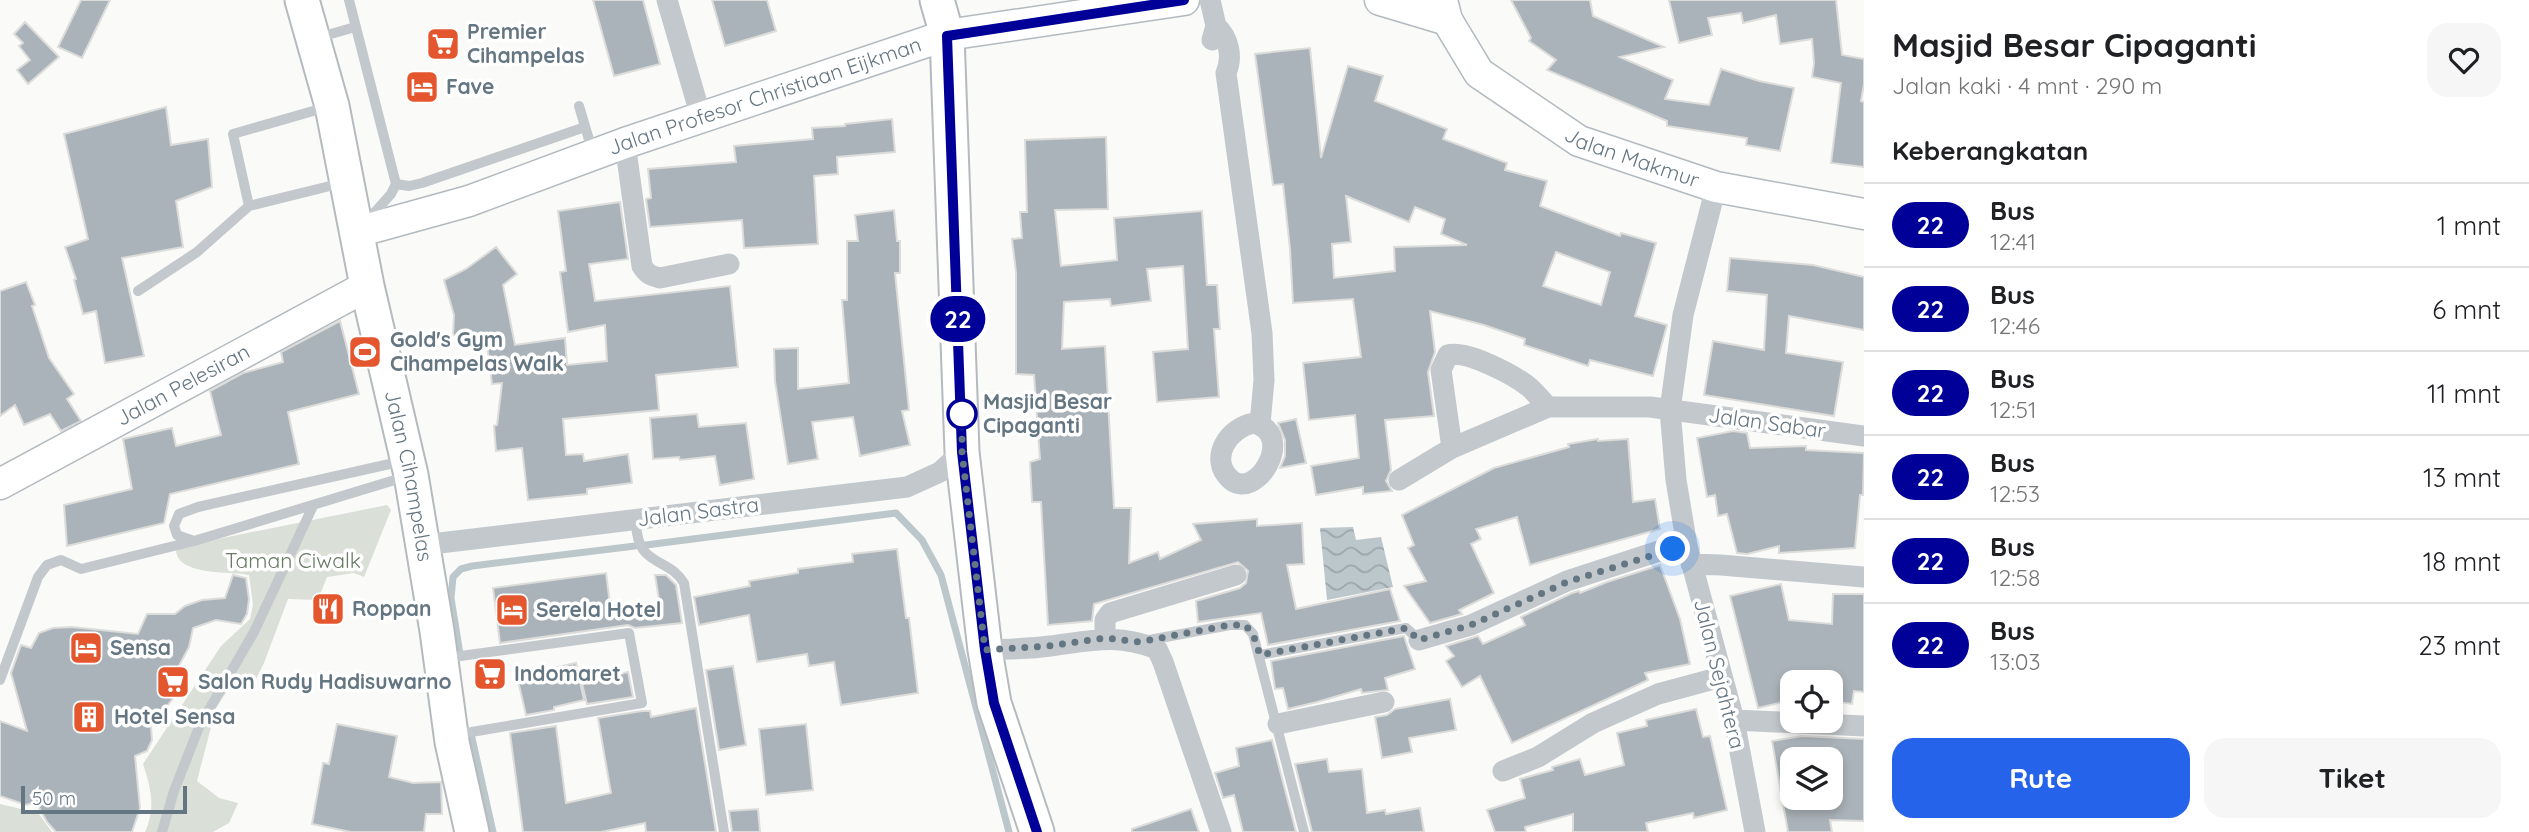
<!DOCTYPE html>
<html lang="id">
<meta charset="utf-8">
<style>
:root{--surface:#fff;--page:#f6f6f6;--text:#202124;--muted:#757577;--line:#e0e0e0;--accent:#2563eb}
body{margin:0;font-family:Quicksand,sans-serif;background:var(--page);color:var(--text);height:100vh;display:flex;flex-direction:column;font-size:26px;white-space:nowrap}
*{box-sizing:border-box;margin:0}
p{font-size:23px;color:var(--muted)}
.icon{flex:none;width:38px;height:38px;fill:none;stroke:currentColor;stroke-width:2;stroke-linecap:round;stroke-linejoin:round}
.map{position:relative;flex:1;overflow:hidden}
.panel{display:flex;flex-direction:column;background:var(--surface);width:665px}
.panel>*{flex:none}
.badge{padding:0 14px;border-radius:23px;font-size:24px;line-height:46px}
.controls{position:absolute;left:1780px;top:670px;display:grid;gap:14px}
.controls a{display:grid;place-items:center;width:63px;height:63px;border-radius:14px;background:var(--surface);box-shadow:0 4px 10px #0003;font-size:35px}
.scale{position:absolute;left:21px;bottom:18px;width:166px;box-sizing:border-box;padding-left:7px;border:4px solid #657683;border-top:0;font-size:19px;line-height:24px;white-space:nowrap;color:#657683;-webkit-text-stroke:5px #fff;paint-order:stroke}
.you{position:absolute;width:35px;height:35px;margin:-18px;border:5px solid #fff;border-radius:50%;background:#1a73e8;box-shadow:0 0 0 10px #1a73e833}
.map>.badge{position:absolute;translate:-50% -50%;box-shadow:0 0 0 4px #fff}
h2{padding:0 28px;font-size:26px;line-height:63px}
.round{display:grid;place-items:center;flex:none;width:74px;height:74px;border-radius:21px;background:var(--page)}
.headline{display:flex;align-items:center;justify-content:space-between;height:119px;padding:0 28px}
h1{font-size:33px;font-weight:700;line-height:52px}
.button{display:flex;gap:14px;margin-top:auto;padding:14px 28px}
.button a{flex:1;height:80px;border-radius:21px;background:var(--accent);color:#fff;font-size:28px;font-weight:700;line-height:80px;text-align:center}
.button a+a{background:var(--page);color:var(--text)}
ul{padding:0;list-style:none}
li{display:flex;align-items:center;gap:21px;height:84px;padding:0 28px;border-top:2px solid var(--line)}
li div{flex:1}
li b{display:block;font-size:26px}
li em{font-style:normal}
li .badge{min-width:77px;font-weight:700;text-align:center}
main{display:flex;flex:1;min-height:0}
.map>svg:first-child{display:block}
.park{fill:#dadfd7}
.water{fill:url(#water-waves)}
.lines{fill:none;stroke-linecap:round;stroke-linejoin:round}
.stream{stroke:#bbc7cb;stroke-width:7}
.building{fill:#aab3b9;stroke:#dcdcda;stroke-width:2;fill-rule:evenodd}
.secondary-casing{stroke:#b3babf;stroke-width:33}
.primary-casing{stroke:#b5babe;stroke-width:37}
.lane{stroke:#c3c8cc;stroke-width:10}
.street{stroke:#c3c8cc;stroke-width:21}
.secondary{stroke:#fff;stroke-width:30}
.primary{stroke:#fff;stroke-width:33}
.line-casing{stroke:#fff;stroke-width:16}
.line{stroke:#009;stroke-width:10}
.walk{stroke:#657683;stroke-width:7;stroke-dasharray:0 12.6}
.stop-dot{fill:#fff;stroke:#009;stroke-width:3.5}
.labels{text-anchor:middle;stroke-width:7;stroke-linejoin:round;paint-order:stroke}
.poi-label{font-size:21px;font-weight:bold;fill:#657683;stroke:#fff;text-anchor:start}
.street-label{font-size:21px;fill:#657683;stroke:#fff}
.stop-label{font-size:21px;font-weight:bold;fill:#657683;stroke:#fff;text-anchor:start}
.park-label{font-size:21px;fill:#687a64;stroke:#fff}
</style>
<main>
<div class="map">
<svg width="1864" height="832" viewBox="0 0 1864 832">
<defs>
<pattern id="water-waves" width="16" height="10" patternUnits="userSpaceOnUse" patternTransform="scale(1.75)"><rect width="16" height="10" fill="#bbc7cb"/><path d="M0 5q4-4 8 0t8 0" fill="none" stroke="#9ca6aa"/></pattern>
</defs>
<rect width="100%" height="100%" fill="#fafaf8"/>
<path class="park" d="M 387,505 L 391,510 L 364,577 L 354,573 L 327,577 L 318,600 L 288,599 L 264,663 L 250,691 L 227,691 L 216,708 L 197,781 L 219,798 L 238,803 L 229,823 L 213,832 L 145,832 C 156,808 151,788 143,764 L 221,646 L 250,619 L 253,605 L 249,575 C 229,571 179,576 176,551 L 180,547 L 188,545 Z
M 0,804 L 38,813 L 52,832 L 0,832 Z"/>
<path class="water" d="M 1353,527 L 1356,540 L 1381,537 L 1393,587 L 1327,600 L 1320,528 Z"/>
<g class="lines">
<path class="stream" d="M 646,545 L 896,513 L 922,540 L 941,575 L 1009,832
M 460,654 L 451,598 L 453,577 L 461,569 L 472,566 L 635,546
M 472,738 L 493,832"/>
</g>
<path class="building" d="M 81,0 L 110,0 L 82,58 L 58,47 Z
M 593,0 L 643,0 L 660,64 L 614,76 Z
M 712,0 L 767,0 L 776,31 L 725,46 Z
M 1511,0 L 1590,0 L 1593,16 L 1664,47 L 1620,57 L 1673,80 L 1665,99 L 1709,105 L 1721,69 L 1759,81 L 1794,88 L 1780,151 L 1746,145 L 1747,138 L 1667,126 L 1667,121 L 1547,70 L 1556,60 L 1529,41 L 1531,38 Z
M 1669,0 L 1836,0 L 1842,55 L 1864,59 L 1864,84 L 1861,101 L 1864,102 L 1864,167 L 1831,163 L 1841,83 L 1812,77 L 1814,63 L 1812,39 L 1780,44 L 1776,15 L 1743,23 L 1741,13 L 1708,18 L 1712,35 L 1679,43 Z
M 25,22 L 59,57 L 28,84 L 17,70 L 30,60 L 19,46 L 23,43 L 14,34 Z
M 1310,48 L 1321,158 L 1348,66 L 1383,76 L 1375,101 L 1447,129 L 1443,139 L 1507,163 L 1505,170 L 1547,181 L 1540,206 L 1620,236 L 1621,233 L 1656,243 L 1635,316 L 1667,325 L 1653,376 L 1590,360 L 1588,366 L 1524,345 L 1525,339 L 1484,325 L 1430,311 L 1435,352 L 1428,372 L 1434,416 L 1385,420 L 1391,470 L 1386,481 L 1392,491 L 1363,494 L 1363,487 L 1316,495 L 1311,466 L 1359,458 L 1355,415 L 1309,420 L 1303,363 L 1361,357 L 1353,299 L 1293,303 L 1290,249 L 1283,184 L 1273,185 L 1255,54 ZM 1346,196 L 1409,222 L 1415,207 L 1445,219 L 1441,234 L 1467,245 L 1394,247 L 1395,271 L 1334,278 L 1332,244 L 1351,242 ZM 1556,252 L 1610,272 L 1601,305 L 1543,286 Z
M 166,107 L 171,145 L 208,139 L 212,187 L 176,201 L 183,247 L 122,258 L 144,356 L 105,363 L 96,311 L 83,314 L 74,280 L 76,279 L 65,247 L 88,239 L 64,134 Z
M 892,119 L 895,152 L 837,157 L 838,174 L 814,176 L 818,244 L 744,248 L 742,220 L 650,227 L 646,199 L 651,198 L 648,169 L 736,162 L 734,146 L 813,139 L 812,128 L 845,126 L 845,124 Z
M 1106,137 L 1108,209 L 1055,210 L 1061,266 L 1117,260 L 1114,218 L 1202,211 L 1207,285 L 1217,285 L 1220,329 L 1214,329 L 1219,397 L 1157,402 L 1153,352 L 1188,349 L 1183,266 L 1147,269 L 1151,301 L 1111,306 L 1110,299 L 1064,302 L 1062,349 L 1105,346 L 1114,508 L 1131,508 L 1129,563 L 1158,552 L 1160,559 L 1201,540 L 1193,524 L 1257,519 L 1257,526 L 1302,523 L 1304,564 L 1287,565 L 1296,609 L 1390,589 L 1400,621 L 1268,645 L 1261,613 L 1198,622 L 1196,601 L 1240,588 L 1246,583 L 1248,571 L 1238,562 L 1094,604 L 1092,621 L 1048,625 L 1041,502 L 1032,502 L 1030,462 L 1040,459 L 1034,375 L 1016,374 L 1016,272 L 1012,239 L 1022,238 L 1020,212 L 1027,212 L 1025,140 Z
M 620,202 L 628,259 L 589,264 L 595,301 L 730,286 L 738,367 L 656,375 L 659,410 L 563,419 L 566,455 L 583,454 L 584,461 L 628,454 L 632,483 L 587,489 L 587,494 L 528,500 L 522,448 L 496,451 L 494,426 L 497,425 L 502,383 L 492,384 L 486,336 L 453,335 L 454,315 L 444,280 L 466,269 L 496,247 L 517,274 L 503,285 L 515,345 L 565,338 L 567,365 L 607,361 L 605,325 L 568,332 L 560,272 L 566,271 L 558,211 Z
M 894,210 L 897,241 L 900,241 L 900,273 L 895,273 L 909,410 L 902,411 L 910,445 L 860,456 L 853,417 L 812,422 L 818,459 L 788,464 L 775,381 L 774,349 L 798,348 L 798,389 L 849,383 L 842,300 L 847,300 L 847,241 L 858,241 L 855,215 Z
M 1730,258 L 1813,265 L 1864,277 L 1864,330 L 1789,316 L 1786,353 L 1843,362 L 1834,416 L 1704,395 L 1713,341 L 1764,350 L 1767,295 L 1727,291 Z
M 26,282 L 35,305 L 32,306 L 49,358 L 74,394 L 67,399 L 81,421 L 61,431 L 50,414 L 24,425 L 15,405 L 0,416 L 0,291 Z
M 340,321 L 359,394 L 288,412 L 299,464 L 170,494 L 164,523 L 67,546 L 64,505 L 132,489 L 123,439 L 172,428 L 176,446 L 221,435 L 210,391 L 243,373 L 283,362 L 281,352 Z
M 697,414 L 699,427 L 746,423 L 754,479 L 720,485 L 715,456 L 680,460 L 679,457 L 653,459 L 650,418 Z
M 1296,419 L 1306,463 L 1280,468 L 1285,456 L 1285,440 L 1278,423 Z
M 1733,431 L 1747,433 L 1750,448 L 1806,446 L 1806,450 L 1864,453 L 1863,495 L 1860,495 L 1855,548 L 1779,553 L 1779,546 L 1747,554 L 1737,553 L 1727,514 L 1718,516 L 1715,495 L 1707,497 L 1697,438 Z
M 1598,439 L 1598,441 L 1628,439 L 1633,502 L 1655,499 L 1660,529 L 1530,565 L 1517,517 L 1476,529 L 1481,539 L 1471,544 L 1494,593 L 1459,610 L 1462,614 L 1430,623 L 1404,586 L 1426,581 L 1408,548 L 1414,545 L 1402,515 L 1494,468 L 1569,447 L 1568,444 Z
M 897,549 L 906,618 L 909,618 L 918,693 L 841,705 L 834,662 L 809,666 L 807,654 L 757,662 L 749,615 L 699,625 L 694,597 L 750,586 L 749,581 L 798,573 L 798,569 L 853,562 L 852,554 Z
M 1660,565 L 1680,619 L 1690,664 L 1645,673 L 1648,680 L 1512,743 L 1480,676 L 1462,687 L 1446,661 L 1454,656 L 1446,646 L 1478,636 L 1483,644 L 1525,625 L 1521,617 L 1572,593 L 1579,591 L 1580,593 L 1607,582 Z
M 606,573 L 611,612 L 660,606 L 655,575 L 666,575 L 676,585 L 682,623 L 635,628 L 628,625 L 500,643 L 493,588 Z
M 233,575 L 246,578 L 249,599 L 247,614 L 241,624 L 216,620 L 193,628 L 189,647 L 175,673 L 186,676 L 188,691 L 174,697 L 151,727 L 152,740 L 147,751 L 135,756 L 140,808 L 132,832 L 56,832 L 47,822 L 36,802 L 26,805 L 0,796 L 0,721 L 27,731 L 11,673 L 21,645 L 31,648 L 39,633 L 53,628 L 72,627 L 138,634 L 147,614 L 175,614 L 185,606 L 202,600 L 225,598 Z
M 1781,584 L 1789,620 L 1832,624 L 1833,594 L 1864,594 L 1864,692 L 1854,691 L 1852,704 L 1830,701 L 1830,682 L 1792,682 L 1792,700 L 1758,708 L 1730,596 Z
M 1404,636 L 1415,669 L 1385,678 L 1388,690 L 1362,693 L 1361,689 L 1317,702 L 1288,709 L 1283,688 L 1275,689 L 1271,661 Z
M 576,663 L 584,700 L 554,707 L 554,710 L 526,715 L 517,676 Z
M 733,666 L 746,745 L 719,750 L 706,670 Z
M 628,672 L 633,697 L 587,704 L 582,684 Z
M 1450,699 L 1456,730 L 1409,738 L 1412,752 L 1382,758 L 1375,717 L 1387,715 L 1395,709 Z
M 696,708 L 716,832 L 646,832 L 645,823 L 601,832 L 523,832 L 510,733 L 556,726 L 566,803 L 611,793 L 598,718 L 642,711 L 650,711 L 651,717 Z
M 1696,709 L 1703,737 L 1710,736 L 1727,810 L 1694,818 L 1693,813 L 1646,823 L 1648,832 L 1573,832 L 1573,814 L 1525,827 L 1526,832 L 1495,832 L 1487,810 L 1525,798 L 1520,779 L 1553,770 L 1552,767 L 1580,759 L 1585,775 L 1624,765 L 1617,733 L 1647,726 L 1646,720 Z
M 337,724 L 397,736 L 389,777 L 413,783 L 441,782 L 442,814 L 426,814 L 424,832 L 351,832 L 312,824 L 323,763 L 329,764 Z
M 806,724 L 813,790 L 766,795 L 759,729 Z
M 1802,736 L 1864,739 L 1864,821 L 1830,820 L 1832,832 L 1788,832 L 1772,741 ZM 1792,760 L 1839,760 L 1837,798 L 1792,798 Z
M 1272,740 L 1296,832 L 1243,832 L 1234,795 L 1223,798 L 1215,773 L 1239,766 L 1236,748 Z
M 1327,759 L 1329,772 L 1362,769 L 1367,813 L 1385,810 L 1386,814 L 1420,808 L 1424,832 L 1312,832 L 1295,764 Z
M 758,809 L 760,832 L 732,832 L 729,811 Z
M 1191,809 L 1199,832 L 1132,832 L 1132,829 Z"/>
<g class="lines">
<defs>
<g id="secondary">
<path d="M 1380,0 L 1447,20"/>
<path id="s1" d="M 1442,0 L 1447,20 L 1479,73 L 1579,141 L 1716,187 L 1864,214"/>
<path id="s2" d="M 357,232 L 469,201 L 625,143 L 947,35 L 1184,0"/>
<path id="s3" d="M 0,484 L 367,286"/>
</g>
<g id="primary">
<path id="s4" d="M 302,0 L 332,106 L 367,286 L 411,475 L 437,631 L 452,742 L 472,832"/>
<path d="M 937,0 L 947,35 L 962,452 L 985,650 L 994,703 L 1037,832"/>
</g>
</defs>
<use href="#secondary" class="secondary-casing"/>
<use href="#primary" class="primary-casing"/>
<path class="lane" d="M 349,0 L 396,184 L 391,194 L 366,222
M 317,38 L 355,27
M 579,106 L 593,153
M 396,184 L 409,186 L 422,183 L 585,127
M 249,206 L 342,183
M 138,291 L 197,252 L 249,206 L 233,134 L 327,107
M 635,520 C 637,531 637,543 645,552 C 657,565 673,565 684,583 L 724,832
M 194,541 L 177,535 L 174,526 L 179,514 L 198,507 L 403,461
M 1144,641 L 1230,625 L 1245,625 L 1253,634 L 1304,832
M 1260,655 L 1406,628 L 1419,640
M 446,658 L 629,633 L 642,703 L 454,735
M 0,680 L 38,577 L 47,565 L 61,560 L 81,569 L 194,541 L 408,476
M 162,832 L 174,791 L 199,727 L 254,632 L 313,506"/>
<path class="street" d="M 667,0 L 701,117
M 1210,0 L 1216,26 L 1212,40
M 1216,26 C 1229,38 1233,57 1226,73 L 1262,333 L 1264,380 L 1260,424
M 625,143 L 642,266 C 647,274 651,276 660,278 L 729,264
M 1716,187 L 1683,315 L 1670,410 L 1676,480 L 1687,546 L 1734,720 L 1755,832
M 1254,423 C 1297,434 1256,503 1230,479 C 1208,458 1229,427 1254,423 Z
M 1452,448 L 1441,370 L 1448,355 C 1467,350 1514,375 1529,387 C 1536,393 1542,401 1548,407
M 1399,480 L 1452,448 L 1548,407 L 1650,407 L 1864,436
M 423,545 L 907,487 L 940,472 L 962,452
M 1691,564 L 1721,565 L 1864,577
M 1105,638 L 1105,620 L 1110,613 L 1236,575
M 1419,640 L 1471,625 L 1567,581 L 1659,551 L 1687,546
M 985,650 C 1007,649 1029,649 1050,646 C 1091,641 1116,633 1157,649 L 1163,662 L 1221,832
M 1734,720 L 1864,726
M 1278,724 L 1384,702
M 1503,771 L 1538,757 L 1593,723 L 1658,694 L 1721,677"/>
<use href="#secondary" class="secondary"/>
<use href="#primary" class="primary"/>
</g>
<g class="lines">
<defs>
<path id="line" d="M 1037,832 L 994,703 L 985,650 L 962,452 L 947,36 L 1184,0"/>
</defs>
<use href="#line" class="line-casing"/>
<use href="#line" class="line"/>
<path class="walk" d="M 962,414 L 962,452 L 985,650 L 1048,646 L 1105,638 L 1139,642 L 1230,625 L 1245,625 L 1253,634 L 1260,655 L 1406,628 L 1419,640 L 1471,625 L 1567,582 L 1673,549"/>
</g>
<defs>
<symbol id="supermarket-square" viewBox="-11 -11 22 22"><rect x="-9" y="-9" width="18" height="18" rx="4" fill="#e4572e" stroke="#fff"/><path d="M-6-5.5h2.5l.6 2H6L4.5 2H-2.5L-4.4-4H-6ZM-1.5 3.2a1.3 1.3 0 1 0 .1 0ZM3 3.2a1.3 1.3 0 1 0 .1 0Z" fill="#fff"/></symbol>
<symbol id="hotel-square" viewBox="-11 -11 22 22"><rect x="-9" y="-9" width="18" height="18" rx="4" fill="#e4572e" stroke="#fff"/><path d="M-6-4.5h1.5V1H6V5H4.5V3h-9V5H-6ZM-4 0a1.8 1.8 0 1 1 3.6 0ZM.5 0V-2.5h3Q6-2.5 6 0Z" fill="#fff"/></symbol>
<symbol id="stadium-square" viewBox="-11 -11 22 22"><rect x="-9" y="-9" width="18" height="18" rx="4" fill="#e4572e" stroke="#fff"/><path d="M0-5a6.5 5 0 1 0 0 10a6.5 5 0 1 0 0-10ZM-3.5-1.8h7v3.6h-7Z" fill="#fff"/></symbol>
<symbol id="restaurant-square" viewBox="-11 -11 22 22"><rect x="-9" y="-9" width="18" height="18" rx="4" fill="#e4572e" stroke="#fff"/><path d="M-5-6h1v4h1v-4h1v4h1v-4h1v5L-1.5 .5V6h-2V.5L-5-1ZM5-6V6H3V1.5H1.5Q1.5-4 5-6Z" fill="#fff"/></symbol>
<symbol id="building-square" viewBox="-11 -11 22 22"><rect x="-9" y="-9" width="18" height="18" rx="4" fill="#e4572e" stroke="#fff"/><path d="M-4-6H4V6H1V3H-1V6H-4ZM-2.5-4.3h1.7v1.8h-1.7ZM.8-4.3h1.7v1.8H.8ZM-2.5-1h1.7V.8h-1.7ZM.8-1h1.7V.8H.8Z" fill="#fff"/></symbol>
</defs>
<g fill-rule="evenodd">
<use href="#supermarket-square" x="424" y="25" width="38" height="38"/>
<use href="#hotel-square" x="403" y="68" width="38" height="38"/>
<use href="#stadium-square" x="346" y="333" width="38" height="38"/>
<use href="#restaurant-square" x="309" y="590" width="38" height="38"/>
<use href="#hotel-square" x="493" y="591" width="38" height="38"/>
<use href="#hotel-square" x="67" y="629" width="38" height="38"/>
<use href="#supermarket-square" x="471" y="655" width="38" height="38"/>
<use href="#supermarket-square" x="154" y="663" width="38" height="38"/>
<use href="#building-square" x="70" y="698" width="38" height="38"/>
</g>
<circle class="stop-dot" cx="962" cy="414" r="14"/>
<g class="labels">
<g class="poi-label">
<text x="467" y="39">Premier<tspan x="467" dy="24">Cihampelas</tspan></text>
<text x="446" y="94">Fave</text>
<text x="390" y="347">Gold's Gym<tspan x="390" dy="24">Cihampelas Walk</tspan></text>
<text x="352" y="616">Roppan</text>
<text x="536" y="617">Serela Hotel</text>
<text x="110" y="655">Sensa</text>
<text x="514" y="681">Indomaret</text>
<text x="198" y="689">Salon Rudy Hadisuwarno</text>
<text x="114" y="724">Hotel Sensa</text>
</g>
<g class="street-label">
<text dy="7" stroke="none"><textPath href="#s2" startOffset="430">Jalan Profesor Christiaan Eijkman</textPath></text>
<text dy="7" stroke="none"><textPath href="#s1" startOffset="259">Jalan Makmur</textPath></text>
<text dy="7" stroke="none"><textPath href="#s3" startOffset="208">Jalan Pelesiran</textPath></text>
<text transform="translate(1767 423) rotate(8)" y="7">Jalan Sabar</text>
<text dy="7" stroke="none"><textPath href="#s4" startOffset="488">Jalan Cihampelas</textPath></text>
<text transform="translate(698 512) rotate(-7)" y="7">Jalan Sastra</text>
<text transform="translate(1719 674) rotate(76)" y="7">Jalan Sejahtera</text>
</g>
<g class="stop-label">
<text x="983" y="409">Masjid Besar<tspan x="983" dy="24">Cipaganti</tspan></text>
</g>
<g class="park-label">
<text x="293" y="568">Taman Ciwalk</text>
</g>
</g>
</svg>
<div class="controls">
<a><svg class="icon" aria-label="locate" viewBox="0 0 24 24"><circle cx="12" cy="12" r="6"/><path d="M12 2v4M12 18v4M2 12h4M18 12h4"/></svg></a>
<a><svg class="icon" aria-label="layers" viewBox="0 0 24 24"><path d="M12 4l9 5-9 5-9-5zM3 14l9 5 9-5"/></svg></a>
</div>
<div class="scale">50 m</div>
<div class="you" style="left:1673px;top:549px"></div>
<b class="badge" style="left:958px;top:319px;background:#009;color:#fff">22</b>
</div>
<section class="panel">
<div class="headline"><div><h1>Masjid Besar Cipaganti</h1><p>Jalan kaki · 4 mnt · 290 m</p></div><a class="round"><svg class="icon" aria-label="heart" viewBox="0 0 24 24"><path d="M12 20l-8-8c-3-5 5-10 8-4 3-6 11-1 8 4z"/></svg></a></div>
<h2>Keberangkatan</h2>
<ul>
<li><span class="badge" style="background:#009;color:#fff">22</span><div><b>Bus</b><p>12:41</p></div><em>1 mnt</em></li>
<li><span class="badge" style="background:#009;color:#fff">22</span><div><b>Bus</b><p>12:46</p></div><em>6 mnt</em></li>
<li><span class="badge" style="background:#009;color:#fff">22</span><div><b>Bus</b><p>12:51</p></div><em>11 mnt</em></li>
<li><span class="badge" style="background:#009;color:#fff">22</span><div><b>Bus</b><p>12:53</p></div><em>13 mnt</em></li>
<li><span class="badge" style="background:#009;color:#fff">22</span><div><b>Bus</b><p>12:58</p></div><em>18 mnt</em></li>
<li><span class="badge" style="background:#009;color:#fff">22</span><div><b>Bus</b><p>13:03</p></div><em>23 mnt</em></li>
</ul>
<div class="button"><a>Rute</a><a>Tiket</a></div>
</section>
</main>
